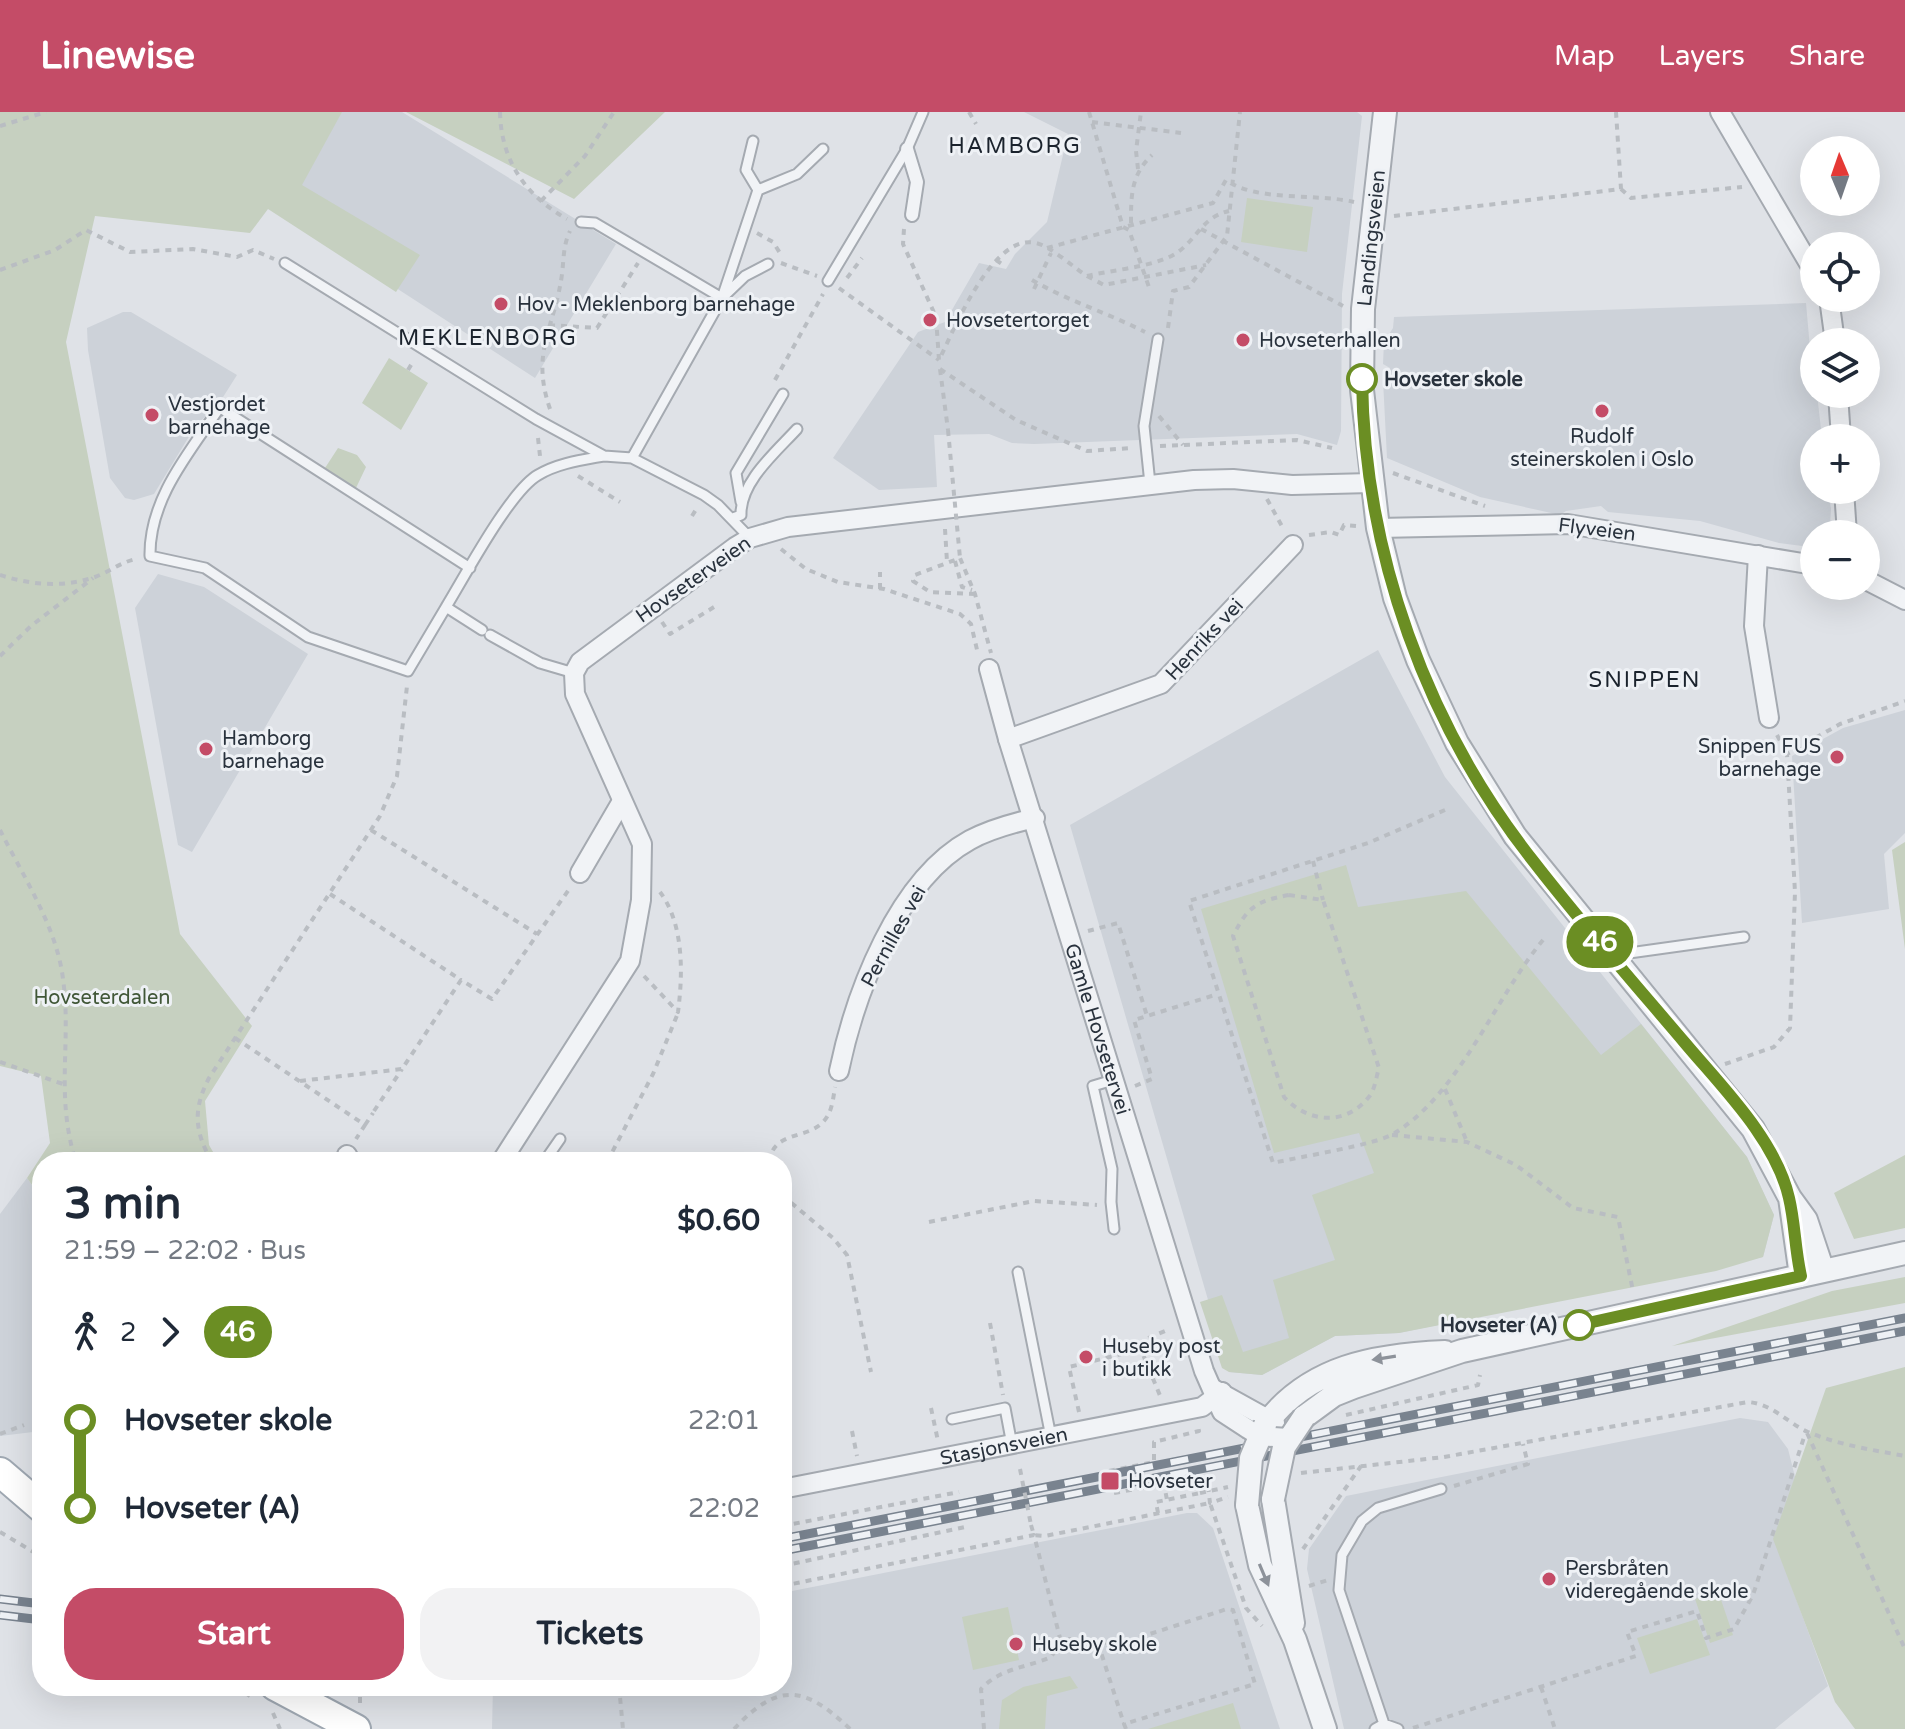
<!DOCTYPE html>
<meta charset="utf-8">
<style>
:root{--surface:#fff;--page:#f2f2f3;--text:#1f2937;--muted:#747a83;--accent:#c44c67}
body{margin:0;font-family:"Varela Round",sans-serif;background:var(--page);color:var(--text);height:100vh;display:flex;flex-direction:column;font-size:30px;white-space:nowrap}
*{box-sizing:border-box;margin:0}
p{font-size:26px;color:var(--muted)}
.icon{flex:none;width:44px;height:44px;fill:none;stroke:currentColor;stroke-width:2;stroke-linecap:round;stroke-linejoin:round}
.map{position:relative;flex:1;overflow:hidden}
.panel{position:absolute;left:32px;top:1040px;width:760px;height:544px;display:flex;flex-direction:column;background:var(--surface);border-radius:32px;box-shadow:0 8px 32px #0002}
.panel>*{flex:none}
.badge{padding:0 16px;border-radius:26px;font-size:28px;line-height:52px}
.needle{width:52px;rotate:358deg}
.fabs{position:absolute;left:1800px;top:24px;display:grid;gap:16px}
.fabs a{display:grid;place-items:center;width:80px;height:80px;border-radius:50%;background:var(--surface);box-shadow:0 8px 32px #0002;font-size:40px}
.map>.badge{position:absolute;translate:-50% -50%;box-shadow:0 0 0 4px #fff}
.legs{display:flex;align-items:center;gap:12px;height:88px;padding:0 32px;font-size:26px}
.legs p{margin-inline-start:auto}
.overview{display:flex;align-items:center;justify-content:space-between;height:136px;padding:0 32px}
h1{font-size:44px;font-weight:800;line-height:60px}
.button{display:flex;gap:16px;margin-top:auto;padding:16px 32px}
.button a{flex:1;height:92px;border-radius:32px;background:var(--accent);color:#fff;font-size:32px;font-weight:800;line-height:92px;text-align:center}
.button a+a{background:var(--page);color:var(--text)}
ul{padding:0 32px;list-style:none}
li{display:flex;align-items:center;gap:28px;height:88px;font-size:30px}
li i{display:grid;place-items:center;width:12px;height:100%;margin:0 10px;background:currentColor}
li i::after{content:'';width:20px;height:20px;margin:-10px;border:6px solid;border-radius:50%;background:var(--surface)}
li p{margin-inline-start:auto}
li:first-child i{background:linear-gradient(#0000 50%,currentColor 0)}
li:last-child i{background:linear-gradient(currentColor 50%,#0000 0)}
header{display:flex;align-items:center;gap:48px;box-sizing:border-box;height:112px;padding:0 40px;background:var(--accent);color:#fff}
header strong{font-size:38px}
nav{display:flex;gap:44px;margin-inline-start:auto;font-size:28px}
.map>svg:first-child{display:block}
.built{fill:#cdd2d9}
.green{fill:#c6d0c0}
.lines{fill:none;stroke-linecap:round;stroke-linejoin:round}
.service-casing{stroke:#a5aab1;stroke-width:13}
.pedestrian-casing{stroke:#a5aab1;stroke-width:16}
.minor-casing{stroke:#a5aab1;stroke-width:22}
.tertiary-casing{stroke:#a5aab1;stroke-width:26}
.primary-casing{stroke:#9fa8b2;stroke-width:32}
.path{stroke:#b9bdc2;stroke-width:4;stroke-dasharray:6 6;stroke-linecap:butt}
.service{stroke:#f1f3f6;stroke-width:9}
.pedestrian{stroke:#f1f3f6;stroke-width:12}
.minor{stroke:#f1f3f6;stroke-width:18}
.tertiary{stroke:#f1f3f6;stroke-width:22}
.primary{stroke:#fff;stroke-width:28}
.rail-casing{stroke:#79838f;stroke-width:9}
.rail{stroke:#eef1f5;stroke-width:6;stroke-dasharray:18;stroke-linecap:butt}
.minor-bridge-casing{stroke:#a5aab1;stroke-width:22;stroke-linecap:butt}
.tertiary-bridge-casing{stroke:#a5aab1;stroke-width:26;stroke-linecap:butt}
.path-bridge{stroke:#b9bdc2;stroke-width:4;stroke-dasharray:6 6;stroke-linecap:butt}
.minor-bridge{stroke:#f1f3f6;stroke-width:18}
.tertiary-bridge{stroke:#f1f3f6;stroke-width:22}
.oneway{fill:#8d929a}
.line-1-casing{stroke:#fff;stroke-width:18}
.line-1{stroke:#6b8e23;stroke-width:12}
.poi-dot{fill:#c44c67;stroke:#eef1f5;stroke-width:3}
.stop-1-dot{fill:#fff;stroke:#6b8e23;stroke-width:4}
.labels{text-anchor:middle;stroke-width:6;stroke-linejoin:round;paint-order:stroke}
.street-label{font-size:20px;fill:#29323d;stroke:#eef1f5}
.poi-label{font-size:20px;fill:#29323d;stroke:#eef1f5;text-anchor:start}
.stop-label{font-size:20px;font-weight:bold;fill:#29323d;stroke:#eef1f5;text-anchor:start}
.park-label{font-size:20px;fill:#405737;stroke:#eef1f5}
.neighbourhood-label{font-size:22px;letter-spacing:2px;fill:#1b232d;stroke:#eef1f5}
</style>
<header>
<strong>Linewise</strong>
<nav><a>Map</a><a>Layers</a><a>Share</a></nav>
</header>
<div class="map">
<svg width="1905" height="1617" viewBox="0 0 1905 1617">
<rect width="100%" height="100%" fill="#dfe2e7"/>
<path class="built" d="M 320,0 L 402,0 L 616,132 L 535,266 L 262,89 Z
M 1024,0 L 1357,0 L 1362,4 L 1342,182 L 1341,319 L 1337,333 L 1297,322 L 1034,332 L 1012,331 L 989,322 L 934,323 L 937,375 L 879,378 L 833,346 L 918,220 L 945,210 L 979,151 L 1006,157 L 1015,142 L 1047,110 L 1068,22 Z
M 1806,191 L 1814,282 L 1817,282 L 1822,326 L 1814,326 L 1814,378 L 1828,378 L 1831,397 L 1830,414 L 1825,422 L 1814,422 L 1814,432 L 1810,435 L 1779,431 L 1700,409 L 1608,400 L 1601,394 L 1566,399 L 1560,403 L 1480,385 L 1387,346 L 1383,268 L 1390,264 L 1390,256 L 1383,252 L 1384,230 L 1393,216 L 1394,205 Z
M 123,200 L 131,200 L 237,263 L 218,293 L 196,313 L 154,382 L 134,388 L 125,386 L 110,366 L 88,238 L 87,216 Z
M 158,462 L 204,475 L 308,542 L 192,740 L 178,733 L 135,496 Z
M 1378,538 L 1445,665 L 1747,1045 L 1774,1103 L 1763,1145 L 1399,1221 L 1335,1224 L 1262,1263 L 1229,1260 L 1070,713 Z
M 1905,598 L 1905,721 L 1884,742 L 1889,797 L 1802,811 L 1792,644 L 1843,616 Z
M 27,1066 L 42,1087 L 42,1308 L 33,1320 L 0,1324 L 0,1102 Z
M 1740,1306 L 1768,1310 L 1788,1337 L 1795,1365 L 1775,1429 L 1828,1574 L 1775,1617 L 1344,1617 L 1307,1457 L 1309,1437 L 1346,1384 Z
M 1187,1401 L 1197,1401 L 1213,1416 L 1280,1617 L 492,1617 L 493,1574 L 782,1574 L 782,1481 Z"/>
<path class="green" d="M 0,0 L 342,0 L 302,73 L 420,143 L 396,180 L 268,97 L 250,121 L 95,104 L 66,230 L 180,822 L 252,914 L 205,989 L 209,1033 L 219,1050 L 42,1050 L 42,1087 L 27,1066 L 50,1031 L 41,964 L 0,954 Z
M 406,0 L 665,0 L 574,87 Z
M 1247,86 L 1313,95 L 1307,140 L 1241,130 Z
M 389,246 L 428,271 L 401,318 L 362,291 Z
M 338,336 L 357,343 L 366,355 L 355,378 L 325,356 Z
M 1905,730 L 1905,837 L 1892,738 Z
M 1346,753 L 1358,795 L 1466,779 L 1601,943 L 1641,912 L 1747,1045 L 1774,1103 L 1763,1145 L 1716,1159 L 1399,1221 L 1335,1224 L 1262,1263 L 1229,1260 L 1222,1256 L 1200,1190 L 1222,1183 L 1243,1240 L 1289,1226 L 1273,1168 L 1335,1148 L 1312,1083 L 1374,1061 L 1359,1021 L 1274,1041 L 1201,797 Z
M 1905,1043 L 1905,1116 L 1854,1127 L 1834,1081 Z
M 1905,1165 L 1905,1191 L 1672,1234 L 1832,1179 Z
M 1905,1255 L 1905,1617 L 1855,1617 L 1835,1590 L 1773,1427 L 1826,1276 Z
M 1718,1479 L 1733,1523 L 1710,1531 L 1695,1487 Z
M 1008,1495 L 1019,1548 L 973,1558 L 962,1505 Z
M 1697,1507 L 1710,1543 L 1650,1562 L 1637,1526 Z
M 1070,1564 L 1078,1576 L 1047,1584 L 1045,1617 L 999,1617 L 1002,1588 L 1023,1575 Z
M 1233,1591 L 1241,1617 L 1148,1617 Z"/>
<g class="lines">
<defs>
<path id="service" d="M 753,29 L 746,58 L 758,78
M 581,110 L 595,111 L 722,186 L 758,78 L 797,62 L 823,37
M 285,151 L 536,307 L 604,344 L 632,346 L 704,383 L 718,393 L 750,426
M 828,169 L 907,37 L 923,0
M 632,346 L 722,186 L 745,164 L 768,152
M 1150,372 L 1144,314 L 1158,227
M 741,390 L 736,361 L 783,282
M 733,406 L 741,403 C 740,370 776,340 797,317
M 446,495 L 408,559 L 308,525 L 205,456 L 150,444 C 149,388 188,342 218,298 L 222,297 L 470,456
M 482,518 L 446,495 C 465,464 510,379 538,363 C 558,351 582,348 604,344
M 490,523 L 540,551 L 574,561
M 1615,843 L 1744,825
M 1113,968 L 1093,974 L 1112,1057 L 1111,1090 L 1114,1117
M 544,1050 L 560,1027
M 1018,1160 L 1051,1325
M 952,1307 L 1005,1296 L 1012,1333
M 1384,1612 L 1339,1478 L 1342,1443 L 1362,1409 L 1378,1396 L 1441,1377
M 1375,1617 L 1384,1612 L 1398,1617"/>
<path id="pedestrian" d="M 907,37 L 917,70 L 912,103"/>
<g id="minor">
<path d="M 1720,0 L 1814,160"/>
<path d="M 1829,186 L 1835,230"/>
<path d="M 1838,282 L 1841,326"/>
<path d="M 1844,378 L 1847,422"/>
<path d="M 1378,416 L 1568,412 L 1814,453"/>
<path d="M 1758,443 L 1754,514 L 1769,606"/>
<path d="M 1866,468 L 1905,488"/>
<path id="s1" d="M 989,557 L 1008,627 L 1204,1259 L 1222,1300 L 1248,1317"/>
<path d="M 1008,627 L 1161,572 L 1293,433"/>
<path d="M 580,761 L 622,689"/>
<path d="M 839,959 C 855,882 897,768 970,728 C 990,717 1013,711 1035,706"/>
<path d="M 347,1043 L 351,1050"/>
<path d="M 501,1050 L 630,849 L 641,788 L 642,732 L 575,582 L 574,561 L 580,550 L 735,435 L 750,426 L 788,415 L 1194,368 L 1233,367 L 1292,373 L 1371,371"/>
<path d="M 1212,1276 L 1275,1311"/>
<path id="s2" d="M 782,1377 L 1202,1295 L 1222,1280"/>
</g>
<path id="tertiary" d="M 1385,0 L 1363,197 L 1362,278 L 1378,416 L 1395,486 L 1418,548 L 1457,631 L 1515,724 L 1753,1017 L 1790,1086 L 1806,1108 L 1823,1159
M 1790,1086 L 1801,1164
M 1304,1305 L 1334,1283 L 1354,1275 L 1462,1239 L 1905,1141
M 1265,1313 C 1309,1254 1375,1243 1445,1240
M 1273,1387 L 1293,1511
M 1247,1393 L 1260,1453 L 1295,1528 L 1325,1617"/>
<path id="primary" d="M 0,1360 L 42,1396
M 275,1574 L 356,1617"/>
</defs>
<use href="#service" class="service-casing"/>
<use href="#pedestrian" class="pedestrian-casing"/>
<use href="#minor" class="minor-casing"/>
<use href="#tertiary" class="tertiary-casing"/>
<use href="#primary" class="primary-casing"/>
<path class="path" d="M 500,0 C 501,49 526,84 567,107
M 969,0 L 976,12
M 1089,0 L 1123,115 L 1129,118 L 1150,178
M 1092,10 L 1181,21
M 0,14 L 46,0
M 1138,57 L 1136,39 L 1141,0
M 1621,77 L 1631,86 L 1742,75
M 541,89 L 585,44 L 614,0
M 1394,104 L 1621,77 L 1616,0
M 1131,111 C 1131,83 1131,63 1152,43
M 904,117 L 903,132 L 936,205 L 939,248 C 954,218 993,120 1036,131 C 1050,134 1073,155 1087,164 C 1112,158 1143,156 1167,146 C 1196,134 1198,106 1229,99
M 1201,117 L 1343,194
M 757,121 L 773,130 L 780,141
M 1047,136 L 1213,91 L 1226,68 C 1256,90 1316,81 1354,90
M 996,148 L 1005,154
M 781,151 L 817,164
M 0,158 L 55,138 L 86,118 L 130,140 L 193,137 L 237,145 L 253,138 L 274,147
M 1087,164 L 1104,173 L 1206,153
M 847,166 L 862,146
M 1032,168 C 1068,189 1108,201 1145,220
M 839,176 L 939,248
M 549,213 L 597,216 L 638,151
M 1168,216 L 1173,179 L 1189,175 L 1227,124 L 1240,0
M 940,257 L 1016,308 L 1087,339 L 1132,336
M 940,257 L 948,318
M 408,258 L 414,248
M 775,268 L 823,182
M 550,297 C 530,239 555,216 562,162 C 564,146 563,134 570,119
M 1159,304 L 1183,333
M 538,326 L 540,344
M 1160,334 L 1297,328 L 1332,336
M 1393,361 L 1485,394
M 578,364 L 620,390
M 1267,387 L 1284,418
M 692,404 L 697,396
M 945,417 L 947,450
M 1309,423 L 1331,420 L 1339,423 L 1344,413 L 1356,414
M 781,437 L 806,457 L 838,470 L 884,477 L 960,502 L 971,512 L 978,542
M 955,449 L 962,475 L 972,478
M 0,463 C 31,473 63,476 95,465 C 109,460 121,450 136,447
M 880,477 L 880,460
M 975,482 L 930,480 L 913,469 L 915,463 L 960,446 L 975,482 L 991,541
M 662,510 L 670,522 L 719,492
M 0,544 L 31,514 L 93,466
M 1777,623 L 1787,642
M 1445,698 L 1368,731 L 1189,789 L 1273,1051 C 1298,1045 1375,1033 1393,1022 C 1458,984 1495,886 1543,828
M 0,718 C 22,762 54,811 62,860 C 73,928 54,981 76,1050
M 371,718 L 537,822
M 1313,749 L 1323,788
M 330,782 L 461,868
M 1289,783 L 1323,788 L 1379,956 C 1376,965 1375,979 1368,986 C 1344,1015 1307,1010 1284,985 L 1233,824 C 1248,794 1257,789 1289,783 Z
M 1088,819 L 1118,811 L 1147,904
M 644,864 L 678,900 C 683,862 684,812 660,780
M 235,926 L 365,1013 L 356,1027
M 0,950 L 63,972
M 1725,952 L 1774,935 L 1790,916 L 1795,780 L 1787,642 L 1840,612 L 1905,589
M 300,969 L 402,957 L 461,868 L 492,887 L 570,776
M 1135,974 L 1152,967 L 1134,908 L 1218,882
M 1445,977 L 1467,1030
M 374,999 L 402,957
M 365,1013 L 373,1001
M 1392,1023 L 1467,1030 L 1516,1053 L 1573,1096 L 1618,1105 L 1633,1179
M 212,1050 C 194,1019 193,997 209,966 L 380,704 L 397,664 L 407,574
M 607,1050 L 653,962 L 678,901
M 770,1050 C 771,1020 806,1027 822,1011 C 832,1002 833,987 835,975
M 782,1083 L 833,1126 L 847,1143 L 871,1260
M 929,1110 L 1034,1089 L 1097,1093
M 990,1211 L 1003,1283
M 1139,1233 L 1161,1286
M 931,1296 L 938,1329
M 1079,1300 L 1069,1255 L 1130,1240 L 1144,1228 L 1165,1219
M 1346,1303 L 1478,1273 L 1480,1263
M 852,1319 L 857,1344
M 1807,1321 L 1905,1537
M 0,1322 L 24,1313
M 1109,1359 L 1154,1350 L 1154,1330 L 1199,1319 L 1198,1315
M 1301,1361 L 1444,1345 L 1748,1290 C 1773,1292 1786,1310 1808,1320 C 1839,1333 1873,1338 1905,1344
M 1208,1374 L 1210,1391 L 1228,1385
M 1454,1374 L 1528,1352 L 1523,1332
M 1114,1381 L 1164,1372 L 1167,1388
M 1158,1401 L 1156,1390 L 1200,1381
M 1031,1413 L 1034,1423 L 1045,1424 L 1210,1391 L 1246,1496 L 1262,1514
M 782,1414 L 959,1380
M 0,1420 L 42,1445
M 1303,1437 L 1361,1354
M 782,1454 L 965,1415
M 782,1474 L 1034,1423 L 1061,1530
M 1309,1474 L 1328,1468
M 1098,1531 L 1124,1612
M 235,1574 L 253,1586
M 619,1574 L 623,1617
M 1541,1575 L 1555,1617
M 360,1591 L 360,1574
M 273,1601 L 280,1617
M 1413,1616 L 1636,1544 L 1627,1520 L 1697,1499 L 1706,1526 L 1734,1517 L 1753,1483 L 1806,1319
M 734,1617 C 779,1569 805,1574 850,1617
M 984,1617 L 981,1577 C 1000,1556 1026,1556 1051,1545 L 1061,1530 L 1070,1527 L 1119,1532 L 1227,1497 L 1233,1498 L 1255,1572 L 1124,1612 L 1126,1617"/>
<use href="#service" class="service"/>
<use href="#pedestrian" class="pedestrian"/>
<use href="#minor" class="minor"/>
<use href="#tertiary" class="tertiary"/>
<use href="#primary" class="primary"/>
<defs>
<path id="rail" d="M 782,1427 L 1905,1206
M 782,1439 L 1905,1219
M 0,1487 L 42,1492
M 0,1503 L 42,1508"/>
</defs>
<use href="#rail" class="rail-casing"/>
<use href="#rail" class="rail"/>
<defs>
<path id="minor-bridge" d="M 1248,1317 L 1259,1324 L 1288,1326"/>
<path id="tertiary-bridge" d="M 1273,1387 L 1284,1335 L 1304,1305
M 1247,1393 L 1251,1346 L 1265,1313"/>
</defs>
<use href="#minor-bridge" class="minor-bridge-casing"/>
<use href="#tertiary-bridge" class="tertiary-bridge-casing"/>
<path class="path-bridge" d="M 1034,177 L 1051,141
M 948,318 L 960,446
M 1020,1357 L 1031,1413
M 1200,1381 L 1228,1375"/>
<use href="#minor-bridge" class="minor-bridge"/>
<use href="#tertiary-bridge" class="tertiary-bridge"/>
</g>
<defs><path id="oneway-solid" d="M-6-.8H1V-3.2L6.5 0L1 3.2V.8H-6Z" transform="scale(2)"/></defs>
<g class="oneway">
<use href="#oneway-solid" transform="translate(1384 1246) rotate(171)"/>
<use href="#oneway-solid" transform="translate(1264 1463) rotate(67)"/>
</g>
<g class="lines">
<defs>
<path id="line-1" d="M 1362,267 C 1364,440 1426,614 1534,750 C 1582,812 1634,871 1685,931 C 1722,975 1776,1028 1789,1086 C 1795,1111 1795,1138 1801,1164 L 1579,1213"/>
</defs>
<use href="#line-1" class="line-1-casing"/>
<use href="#line-1" class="line-1"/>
</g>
<g class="poi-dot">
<circle cx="501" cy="192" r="8"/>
<circle cx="930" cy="208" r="8"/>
<circle cx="1243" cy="228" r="8"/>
<circle cx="1602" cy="299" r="8"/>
<circle cx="152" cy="303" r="8"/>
<circle cx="206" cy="637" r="8"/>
<circle cx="1837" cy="645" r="8"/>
<circle cx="1086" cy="1245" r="8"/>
<rect x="1100" y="1359" width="20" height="20" rx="4"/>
<circle cx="1549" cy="1467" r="8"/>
<circle cx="1016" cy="1532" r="8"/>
</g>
<g class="stop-1-dot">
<circle cx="1362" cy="267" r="14"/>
<circle cx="1579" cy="1213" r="14"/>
</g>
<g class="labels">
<g class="street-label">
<text transform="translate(1371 126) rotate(-84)" y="7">Landingsveien</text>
<text transform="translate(1597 417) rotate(7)" y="7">Flyveien</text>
<text transform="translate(693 467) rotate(-35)" y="7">Hovseterveien</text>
<text transform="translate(1204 527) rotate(-47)" y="7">Henriks vei</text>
<text transform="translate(893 824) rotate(-61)" y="7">Pernilles vei</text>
<text dy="7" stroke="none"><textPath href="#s1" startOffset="376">Gamle Hovsetervei</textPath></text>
<text dy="7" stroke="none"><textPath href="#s2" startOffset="226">Stasjonsveien</textPath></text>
</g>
<g class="poi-label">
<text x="517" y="199">Hov - Meklenborg barnehage</text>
<text x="946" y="215">Hovsetertorget</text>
<text x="1259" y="235">Hovseterhallen</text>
<text x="168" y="299">Vestjordet<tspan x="168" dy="23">barnehage</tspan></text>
<text x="1602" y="331" text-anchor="middle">Rudolf<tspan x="1602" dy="23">steinerskolen i Oslo</tspan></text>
<text x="222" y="633">Hamborg<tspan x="222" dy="23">barnehage</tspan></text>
<text x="1821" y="641" text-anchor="end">Snippen FUS<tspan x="1821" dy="23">barnehage</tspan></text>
<text x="1102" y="1241">Huseby post<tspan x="1102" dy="23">i butikk</tspan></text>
<text x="1128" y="1376">Hovseter</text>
<text x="1565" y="1463">Persbråten<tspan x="1565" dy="23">videregående skole</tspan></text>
<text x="1032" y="1539">Huseby skole</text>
</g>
<g class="stop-label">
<text x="1384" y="274">Hovseter skole</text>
<text x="1557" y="1220" text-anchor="end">Hovseter (A)</text>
</g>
<g class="park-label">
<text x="102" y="892">Hovseterdalen</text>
</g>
<g class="neighbourhood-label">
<text x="1015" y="41">HAMBORG</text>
<text x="488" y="233">MEKLENBORG</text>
<text x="1645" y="575">SNIPPEN</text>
</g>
</g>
</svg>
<div class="fabs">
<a><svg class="needle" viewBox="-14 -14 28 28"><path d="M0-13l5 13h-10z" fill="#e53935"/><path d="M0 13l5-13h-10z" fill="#747a83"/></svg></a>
<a><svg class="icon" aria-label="locate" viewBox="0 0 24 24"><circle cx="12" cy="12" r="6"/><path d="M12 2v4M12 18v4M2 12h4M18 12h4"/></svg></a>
<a><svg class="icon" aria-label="layers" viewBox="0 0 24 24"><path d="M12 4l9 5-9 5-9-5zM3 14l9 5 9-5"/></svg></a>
<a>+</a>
<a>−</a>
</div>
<b class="badge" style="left:1600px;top:830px;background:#6b8e23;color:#fff">46</b>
<section class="panel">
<div class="overview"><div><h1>3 min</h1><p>21:59 – 22:02 · Bus</p></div><b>$0.60</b></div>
<div class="legs"><svg class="icon" aria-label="walk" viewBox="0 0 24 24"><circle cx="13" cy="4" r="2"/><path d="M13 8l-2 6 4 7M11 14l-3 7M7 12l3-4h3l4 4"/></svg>2<svg class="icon" aria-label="forward" viewBox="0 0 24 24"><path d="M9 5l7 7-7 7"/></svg><b class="badge" style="background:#6b8e23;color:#fff">46</b></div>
<ul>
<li><i style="color:#6b8e23"></i><b>Hovseter skole</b><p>22:01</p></li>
<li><i style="color:#6b8e23"></i><b>Hovseter (A)</b><p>22:02</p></li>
</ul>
<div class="button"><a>Start</a><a>Tickets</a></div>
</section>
</div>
